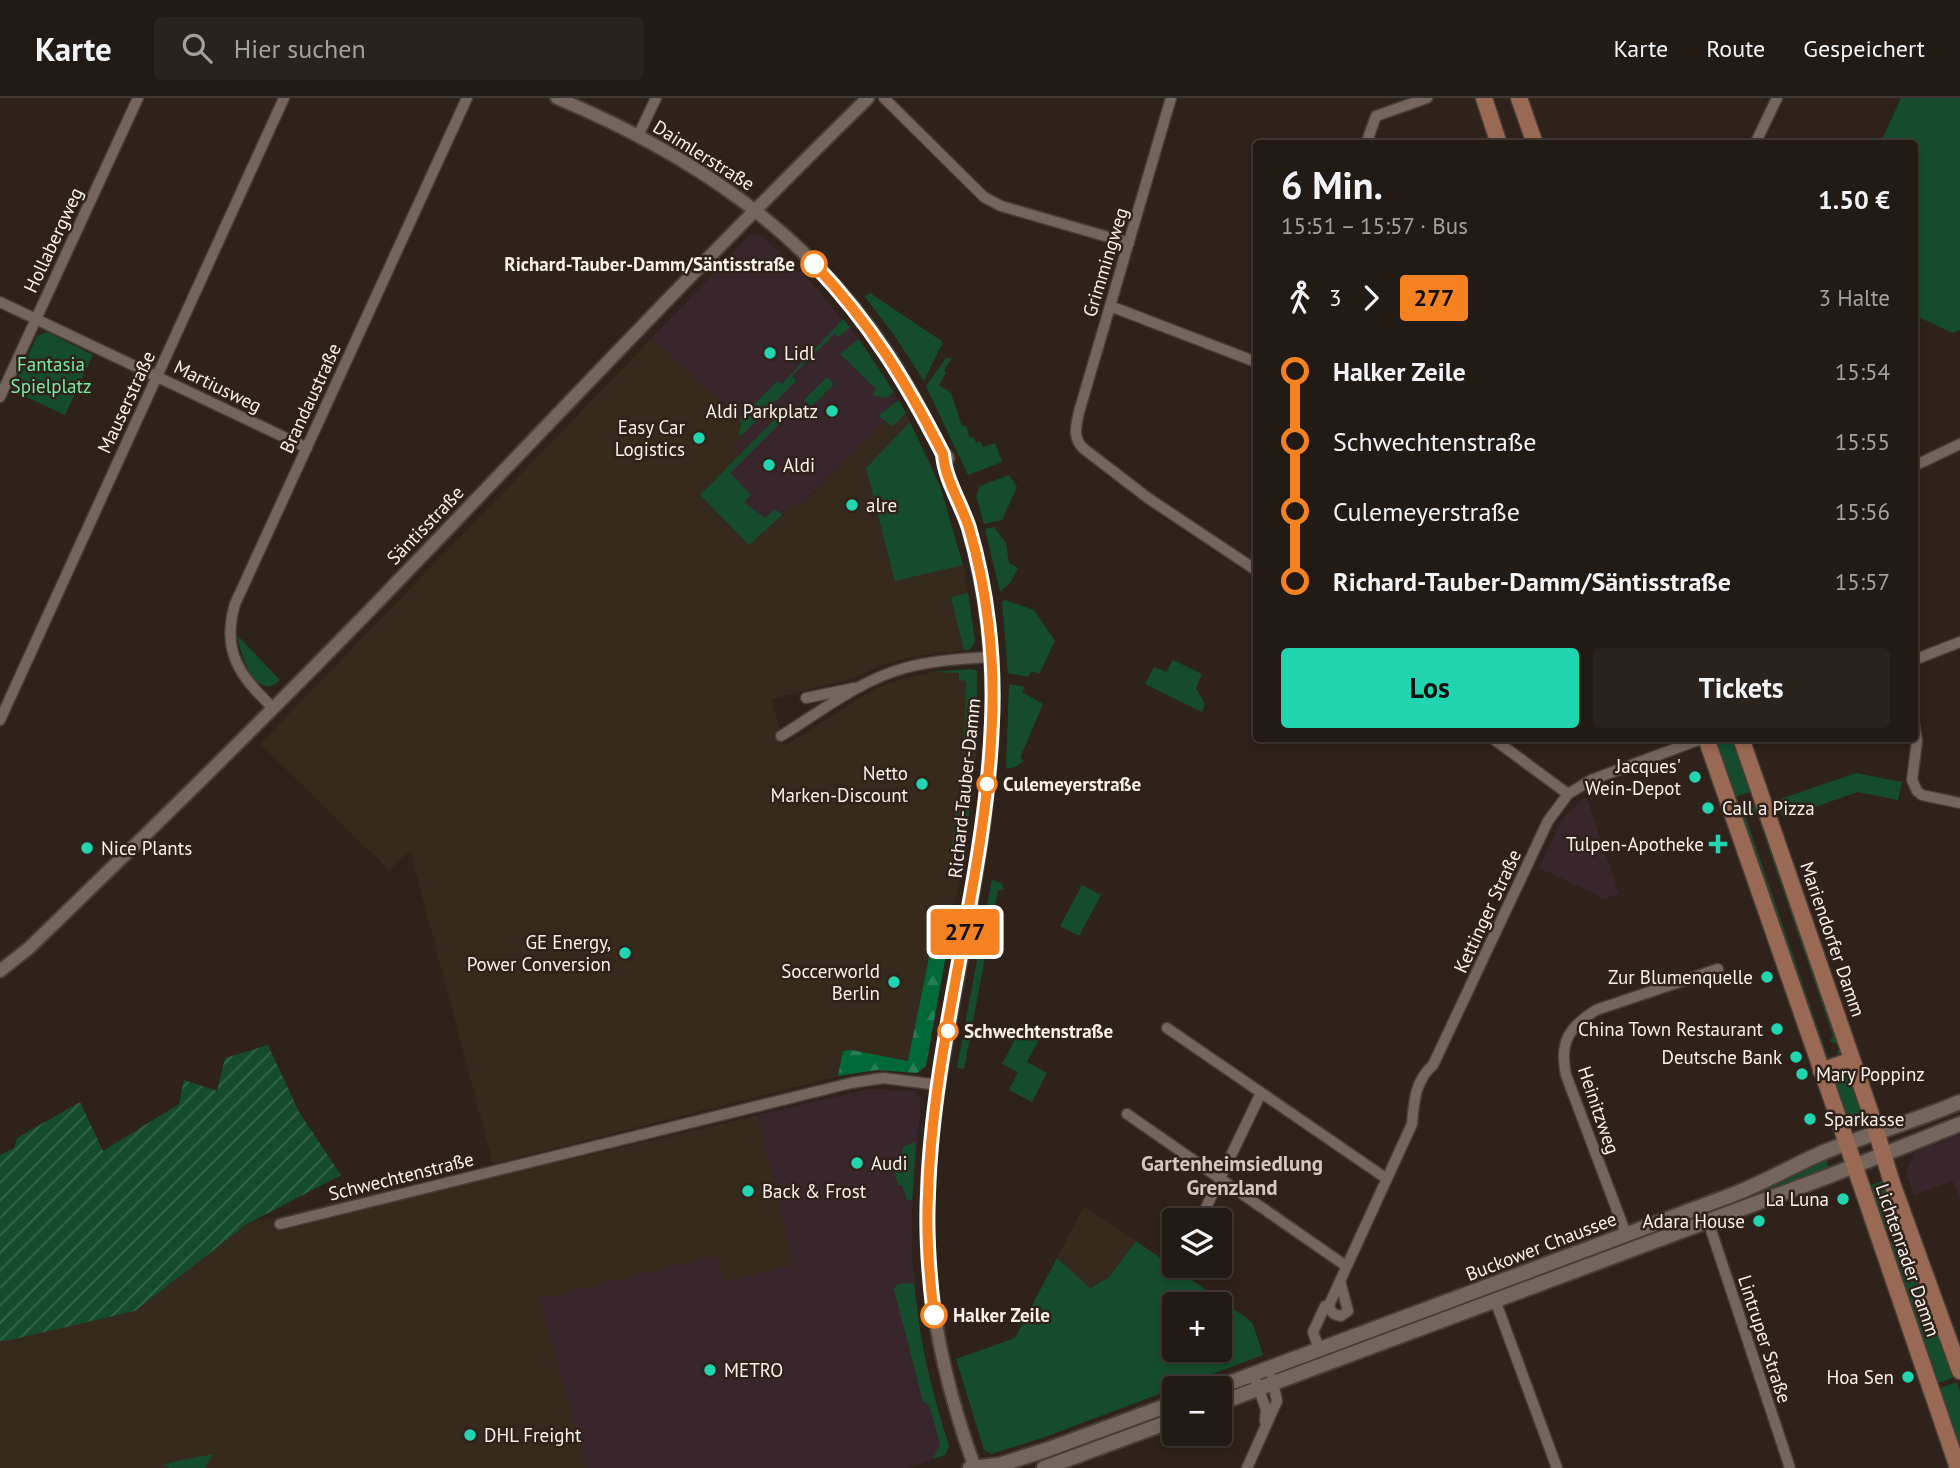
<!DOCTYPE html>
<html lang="de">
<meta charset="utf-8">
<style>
:root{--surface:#221a14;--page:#2a231d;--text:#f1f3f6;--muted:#a2a1a0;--line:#3f3834;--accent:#21d5b0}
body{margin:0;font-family:"PT Sans",sans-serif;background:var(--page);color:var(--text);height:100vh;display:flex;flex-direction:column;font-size:26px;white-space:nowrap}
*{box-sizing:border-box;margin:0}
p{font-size:23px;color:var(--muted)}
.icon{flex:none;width:38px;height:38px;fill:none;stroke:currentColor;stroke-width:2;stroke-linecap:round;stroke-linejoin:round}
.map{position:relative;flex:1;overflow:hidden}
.panel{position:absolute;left:1253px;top:42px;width:665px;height:602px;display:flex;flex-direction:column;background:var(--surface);border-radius:7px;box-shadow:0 4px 10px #0003,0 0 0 2px var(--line)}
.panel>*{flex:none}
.badge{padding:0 14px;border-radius:5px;font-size:24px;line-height:46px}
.controls{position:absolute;left:1162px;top:1110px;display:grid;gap:14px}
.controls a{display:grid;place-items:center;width:70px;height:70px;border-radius:7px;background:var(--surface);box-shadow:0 4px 10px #0003,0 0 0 2px var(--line);font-size:35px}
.map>.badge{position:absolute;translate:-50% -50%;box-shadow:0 0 0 4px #fff}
.legs{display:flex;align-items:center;gap:10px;height:77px;padding:0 28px;font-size:23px}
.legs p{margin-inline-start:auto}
.overview{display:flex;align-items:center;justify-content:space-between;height:119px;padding:0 28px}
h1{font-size:38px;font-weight:800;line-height:52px}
.button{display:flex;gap:14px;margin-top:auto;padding:14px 28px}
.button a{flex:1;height:80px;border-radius:7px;background:var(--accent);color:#111;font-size:28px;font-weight:800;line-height:80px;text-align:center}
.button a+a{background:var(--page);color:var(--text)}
ul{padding:0 28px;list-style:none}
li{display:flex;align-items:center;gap:24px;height:70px;font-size:26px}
li i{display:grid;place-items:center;width:10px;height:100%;margin:0 9px;background:currentColor}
li i::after{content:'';width:18px;height:18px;margin:-9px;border:5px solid;border-radius:50%;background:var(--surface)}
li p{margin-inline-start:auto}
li:first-child i{background:linear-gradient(#0000 50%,currentColor 0)}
li:last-child i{background:linear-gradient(currentColor 50%,#0000 0)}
header{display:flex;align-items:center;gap:42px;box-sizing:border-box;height:98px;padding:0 35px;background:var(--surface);border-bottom:2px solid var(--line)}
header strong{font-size:33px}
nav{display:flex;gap:38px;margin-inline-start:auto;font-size:24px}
.search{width:490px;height:63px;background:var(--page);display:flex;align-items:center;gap:18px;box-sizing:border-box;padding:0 24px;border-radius:7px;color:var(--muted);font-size:26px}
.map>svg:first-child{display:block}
.commercial{fill:#39262c}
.industrial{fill:#352a1b}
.green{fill:#154d2c;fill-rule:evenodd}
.forest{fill:url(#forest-firs)}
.garden{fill:url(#garden-furrows)}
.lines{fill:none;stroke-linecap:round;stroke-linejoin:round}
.minor-casing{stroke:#483d38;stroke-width:13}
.tertiary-casing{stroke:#483d38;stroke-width:16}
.secondary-casing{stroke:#483d38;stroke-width:18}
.primary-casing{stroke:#483d38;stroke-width:19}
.minor{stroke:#75665d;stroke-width:10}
.tertiary{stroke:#75665d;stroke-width:12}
.secondary{stroke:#75665d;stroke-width:14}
.primary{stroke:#9a6953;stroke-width:16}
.line-1-casing{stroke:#fff;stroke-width:16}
.line-1{stroke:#f58220;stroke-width:10}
.stop-1-dot{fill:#fff;stroke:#f58220;stroke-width:3.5}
.poi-dot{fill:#21d5b0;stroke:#2e221a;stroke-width:2.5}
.labels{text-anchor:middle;stroke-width:5;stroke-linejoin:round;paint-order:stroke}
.street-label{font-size:19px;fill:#f8f0eb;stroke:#2e221a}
.stop-label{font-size:19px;font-weight:bold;fill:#f8f0eb;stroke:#2e221a;text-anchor:start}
.poi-label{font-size:19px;fill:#f8f0eb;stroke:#2e221a;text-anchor:end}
.park-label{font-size:19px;fill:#79eba2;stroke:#2e221a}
.neighbourhood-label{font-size:21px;font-weight:bold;fill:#d6c6bb;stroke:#2e221a}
</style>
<header>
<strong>Karte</strong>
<div class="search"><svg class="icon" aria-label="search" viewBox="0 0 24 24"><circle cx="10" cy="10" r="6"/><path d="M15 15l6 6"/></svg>Hier suchen</div>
<nav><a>Karte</a><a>Route</a><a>Gespeichert</a></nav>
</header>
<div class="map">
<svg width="1960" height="1370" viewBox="0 0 1960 1370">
<defs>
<pattern id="forest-firs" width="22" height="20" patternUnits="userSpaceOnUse" patternTransform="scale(1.75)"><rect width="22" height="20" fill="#006937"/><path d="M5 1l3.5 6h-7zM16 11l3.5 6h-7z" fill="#267f54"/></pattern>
<pattern id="garden-furrows" width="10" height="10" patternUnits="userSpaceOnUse" patternTransform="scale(1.75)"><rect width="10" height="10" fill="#154d2c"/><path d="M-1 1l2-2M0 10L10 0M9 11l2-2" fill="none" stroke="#38674b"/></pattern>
</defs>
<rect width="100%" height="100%" fill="#2e221a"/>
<path class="commercial" d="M 750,137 L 761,137 L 811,184 L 859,241 L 901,306 L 799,409 L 795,406 L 749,447 L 700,397 L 742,356 L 733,347 L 749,330 L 652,240 Z
M 1586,698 L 1619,796 L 1605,801 L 1539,770 L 1562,722 Z
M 868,991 L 914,993 L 921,1002 L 912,1108 L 912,1157 L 921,1243 L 933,1295 L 949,1348 L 945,1357 L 907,1370 L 587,1370 L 540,1201 L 717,1157 L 794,1166 L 758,1017 Z
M 1960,1037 L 1960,1103 L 1953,1083 L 1914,1097 L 1906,1075 L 1915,1054 Z"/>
<path class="industrial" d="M 652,240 L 750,330 L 733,347 L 742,355 L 700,397 L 749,447 L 795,406 L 800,409 L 901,306 L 928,360 L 940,388 L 965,474 L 975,544 L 969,552 L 910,559 L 883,567 L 854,580 L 772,601 L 784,648 L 876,590 L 898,582 L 932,574 L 971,571 L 977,573 L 976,657 L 966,744 L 926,968 L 917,975 L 886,972 L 851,975 L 493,1066 L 410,753 L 389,772 L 260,646 Z
M 758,1017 L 794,1166 L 724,1184 L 717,1157 L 540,1201 L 587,1370 L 0,1370 L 0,1243 L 135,1213 L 247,1126 L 401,1088 L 406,1101 Z
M 1084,1108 L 1136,1143 L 1109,1179 L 1089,1190 L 1057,1160 Z"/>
<path class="green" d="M 1901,0 L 1960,0 L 1960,232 L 1952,235 L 1915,217 L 1914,46 L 1880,46 Z
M 870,195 L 943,244 L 924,283 L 894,237 L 865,199 Z
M 843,221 L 850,229 L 839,239 L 834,236 L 792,278 L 796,283 L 741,338 L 738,335 L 741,330 L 740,321 L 777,283 L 782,286 Z
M 47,234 L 93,257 L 65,317 L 12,292 L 37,238 Z
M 859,241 L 894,294 L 886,300 L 872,297 L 876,291 L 840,256 Z
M 946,260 L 952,260 L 944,272 L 946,275 L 939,287 L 951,295 L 962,328 L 966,328 L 970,340 L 974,339 L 976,345 L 980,343 L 983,349 L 995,345 L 1002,364 L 968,377 L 926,288 Z
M 827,279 L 834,286 L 811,309 L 804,302 Z
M 899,302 L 906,315 L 893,328 L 878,318 Z
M 780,316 L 785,320 L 730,375 L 751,397 L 744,404 L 765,420 L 775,411 L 782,417 L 749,447 L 700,397 Z
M 910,324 L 940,388 L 963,467 L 895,483 L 866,370 Z
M 1009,377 L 1017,389 L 1002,422 L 984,426 L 976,398 L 980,388 Z
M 994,429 L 1006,445 L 1009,465 L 1018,470 L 1010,485 L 1000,494 L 985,431 Z
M 968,495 L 975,544 L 969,552 L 964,552 L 951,499 Z
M 1005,502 L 1034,512 L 1055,543 L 1039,576 L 1032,573 L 1028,579 L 1008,575 L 1002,504 Z
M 238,538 L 280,582 C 258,606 239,556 238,538 Z
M 1173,562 L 1202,576 L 1196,590 L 1205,606 L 1202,614 L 1145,586 L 1154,569 L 1166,574 Z
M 971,571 L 977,573 L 976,647 L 964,645 L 966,583 L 959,582 L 959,575 L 932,574 Z
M 1009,586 L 1025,589 L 1022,594 L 1043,606 L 1020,660 L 1024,663 L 1015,669 L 1006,671 Z
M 1712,641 L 1735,641 L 1750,694 L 1734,699 Z
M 965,659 L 975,661 L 966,744 L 966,747 L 952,747 Z
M 1856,675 L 1902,684 L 1898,702 L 1858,694 L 1783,720 L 1777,702 Z
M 1755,706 L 1757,707 L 1843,957 L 1827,965 L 1738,713 ZM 1756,713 L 1833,938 L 1830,943 L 1839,947 L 1840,952 L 1837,952 L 1838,957 L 1828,960 L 1745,717 L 1750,716 L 1753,718 Z
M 992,781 L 1002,786 L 1004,792 L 998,792 L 964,971 L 957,970 Z
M 1082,787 L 1101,797 L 1079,838 L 1060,828 Z
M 1024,924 L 1043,934 L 1027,964 L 1047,975 L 1032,1004 L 1009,992 L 1018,974 L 1002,966 Z
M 1846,971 L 1863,1015 L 1848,1020 L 1834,979 L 1834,976 Z
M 916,1044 L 912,1102 L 907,1102 L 902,1087 L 898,1087 L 892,1065 L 903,1062 L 902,1054 L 904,1048 Z
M 1826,1061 L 1829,1070 L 1720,1111 L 1719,1107 L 1774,1086 Z
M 1882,1083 L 1896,1124 L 1895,1128 L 1884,1132 L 1867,1089 Z
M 1901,1139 L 1914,1162 L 1955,1279 L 1936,1286 L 1887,1145 Z
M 1136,1143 L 1248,1221 L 1253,1226 L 1263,1257 L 1045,1339 L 991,1356 L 984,1352 L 956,1261 L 1015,1240 L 1057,1160 L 1090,1190 L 1109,1179 ZM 1174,1206 L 1220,1206 L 1220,1251 L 1174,1251 Z
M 914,1185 C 919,1241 932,1295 949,1348 L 945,1357 L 933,1361 L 940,1346 L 929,1307 L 923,1304 L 894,1191 L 898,1186 Z
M 1490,1192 L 1492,1196 L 1293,1270 L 1291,1266 Z
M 1957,1284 L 1960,1293 L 1960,1356 L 1937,1291 Z
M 213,1356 L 205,1370 L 170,1370 L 163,1366 Z"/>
<path class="forest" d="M 938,816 L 952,823 L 926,968 L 917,975 L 877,972 L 838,978 L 843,953 L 851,952 L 908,963 Z"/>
<path class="garden" d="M 268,947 L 299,1014 L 341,1077 L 247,1126 L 135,1213 L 10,1242 L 0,1243 L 0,1057 L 14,1050 L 17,1040 L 80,1004 L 103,1053 L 179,1006 L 184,982 L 217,993 L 225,960 Z"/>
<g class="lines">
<defs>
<path id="minor" d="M 884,0 L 984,99 L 1001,108 L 1129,145
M 1171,0 L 1079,314 C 1076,328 1072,340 1084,351 L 1148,400 L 1256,472
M 638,38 L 656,0
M 1366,46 L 1376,18 L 1427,0
M 1755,46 L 1777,0
M 0,204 L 307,350
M 1110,208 L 1256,264
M 0,299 L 138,0
M 1914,368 L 1960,346
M 1914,562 L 1960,544
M 806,600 L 854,590
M 273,610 C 240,578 221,554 235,506 L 467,0
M 0,622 L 284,0
M 1914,626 L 1917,643 L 1912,682 L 1917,693 L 1922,697 L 1960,705
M 781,638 C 820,614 860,582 905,570 C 933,562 963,561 991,559
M 1492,640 L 1568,696
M 1167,930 L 1387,1081
M 1127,1016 L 1346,1168
M 1200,1122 L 1261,995
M 1708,1123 L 1790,1370
M 280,1126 L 851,985 L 883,980 L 939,987
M 1626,1136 L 1566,977 C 1559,944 1569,929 1596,912 L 1718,871
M 1495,1202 L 1557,1370
M 1329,1207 C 1330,1214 1334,1217 1341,1218 L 1348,1213 L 1340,1183
M 1319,1251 L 1313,1234 L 1325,1208 L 1329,1207 L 1412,1026 C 1414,1003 1415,983 1433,967 L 1548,723 L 1568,696 L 1591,682 L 1704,640
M 1253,1276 L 1266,1311 L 1265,1323
M 1247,1370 L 1277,1303 L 1272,1280"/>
<path id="tertiary" d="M 557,0 C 690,56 804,131 886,253 C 908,286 925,321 943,356 L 948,360
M 943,356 C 945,384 963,408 970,435 C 986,496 994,561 992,624 C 989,729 965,834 947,938 C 936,1000 926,1064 927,1127 C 928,1211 946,1291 975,1370
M 0,873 L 29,850 C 144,739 258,627 370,512 C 535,341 698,166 868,0"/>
<path id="secondary" d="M 1216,1290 L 1737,1095 C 1767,1083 1794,1067 1824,1054 C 1869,1036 1915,1023 1960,1004
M 1220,1305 L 1829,1078 L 1960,1026
M 970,1370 L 999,1367 L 1049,1351 L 1174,1305
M 1044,1370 L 1174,1322"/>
<path id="primary" d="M 1484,0 L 1499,46
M 1519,0 L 1535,46
M 1706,640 L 1829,993 L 1958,1370
M 1741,640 L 1870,1013 L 1892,1085 L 1960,1273
M 1821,973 L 1852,962"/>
</defs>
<use href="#minor" class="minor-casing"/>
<use href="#tertiary" class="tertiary-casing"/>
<use href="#secondary" class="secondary-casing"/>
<use href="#primary" class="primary-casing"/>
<use href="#minor" class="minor"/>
<use href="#tertiary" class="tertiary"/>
<use href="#secondary" class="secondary"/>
<use href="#primary" class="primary"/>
</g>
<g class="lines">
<defs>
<path id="line-1" d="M 814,166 C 871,226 905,282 943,356 C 945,382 961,405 969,430 C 987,491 995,560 992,624 C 986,783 933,937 928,1096 C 926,1136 929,1177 934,1217"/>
</defs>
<use href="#line-1" class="line-1-casing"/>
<use href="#line-1" class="line-1"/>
</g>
<g class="stop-1-dot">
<circle cx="814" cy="166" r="12"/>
<circle cx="987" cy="686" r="9"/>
<circle cx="948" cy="933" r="9"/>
<circle cx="934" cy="1217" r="12"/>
</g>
<g class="poi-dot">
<circle cx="770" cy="255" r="7"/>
<circle cx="832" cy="313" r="7"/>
<circle cx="699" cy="340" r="7"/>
<circle cx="769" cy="367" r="7"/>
<circle cx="852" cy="407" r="7"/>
<circle cx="1695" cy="679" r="7"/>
<circle cx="922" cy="686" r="7"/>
<circle cx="1708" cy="710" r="7"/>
<path d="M1714.5 735.5h7v7h7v7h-7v7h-7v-7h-7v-7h7z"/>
<circle cx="87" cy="750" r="7"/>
<circle cx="625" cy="855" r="7"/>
<circle cx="1767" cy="879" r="7"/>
<circle cx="894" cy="884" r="7"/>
<circle cx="1777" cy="931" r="7"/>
<circle cx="1796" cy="959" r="7"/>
<circle cx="1802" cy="976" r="7"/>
<circle cx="1810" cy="1021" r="7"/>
<circle cx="857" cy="1065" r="7"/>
<circle cx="748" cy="1093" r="7"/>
<circle cx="1843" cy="1101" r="7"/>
<circle cx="1759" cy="1123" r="7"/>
<circle cx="710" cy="1272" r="7"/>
<circle cx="1908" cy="1279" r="7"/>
<circle cx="470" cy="1337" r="7"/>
</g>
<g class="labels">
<g class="street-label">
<text transform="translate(704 57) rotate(32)" y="7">Daimlerstraße</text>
<text transform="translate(53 142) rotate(-65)" y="7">Hollabergweg</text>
<text transform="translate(1105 164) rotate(-73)" y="7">Grimmingweg</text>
<text transform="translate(218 288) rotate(26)" y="7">Martiusweg</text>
<text transform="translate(310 300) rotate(-65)" y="7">Brandaustraße</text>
<text transform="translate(126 304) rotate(-65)" y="7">Mauserstraße</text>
<text transform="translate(425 427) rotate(-46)" y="7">Säntisstraße</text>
<text transform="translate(964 690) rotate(-84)" y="7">Richard-Tauber-Damm</text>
<text transform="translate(1487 813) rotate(-65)" y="7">Kettinger Straße</text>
<text transform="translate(1833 841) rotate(71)" y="7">Mariendorfer Damm</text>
<text transform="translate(1599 1012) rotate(71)" y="7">Heinitzweg</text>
<text transform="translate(401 1078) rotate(-14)" y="7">Schwechtenstraße</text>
<text transform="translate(1541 1148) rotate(-21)" y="7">Buckower Chaussee</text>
<text transform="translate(1908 1162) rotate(71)" y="7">Lichtenrader Damm</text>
<text transform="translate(1765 1241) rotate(72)" y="7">Lintruper Straße</text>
</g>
<g class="stop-label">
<text x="795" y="173" text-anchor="end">Richard-Tauber-Damm/Säntisstraße</text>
<text x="1003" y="693">Culemeyerstraße</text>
<text x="964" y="940">Schwechtenstraße</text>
<text x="953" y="1224">Halker Zeile</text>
</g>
<g class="poi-label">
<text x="784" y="262" text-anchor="start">Lidl</text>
<text x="818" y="320">Aldi Parkplatz</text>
<text x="685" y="336">Easy Car<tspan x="685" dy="22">Logistics</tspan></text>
<text x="783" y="374" text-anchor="start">Aldi</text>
<text x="866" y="414" text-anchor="start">alre</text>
<text x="1681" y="675">Jacques'<tspan x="1681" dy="22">Wein-Depot</tspan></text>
<text x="908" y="682">Netto<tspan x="908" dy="22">Marken-Discount</tspan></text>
<text x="1722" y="717" text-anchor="start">Call a Pizza</text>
<text x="1704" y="753">Tulpen-Apotheke</text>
<text x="101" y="757" text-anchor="start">Nice Plants</text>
<text x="611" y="851">GE Energy,<tspan x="611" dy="22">Power Conversion</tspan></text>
<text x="880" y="880">Soccerworld<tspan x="880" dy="22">Berlin</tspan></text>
<text x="1753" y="886">Zur Blumenquelle</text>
<text x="1763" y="938">China Town Restaurant</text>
<text x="1782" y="966">Deutsche Bank</text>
<text x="1816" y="983" text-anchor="start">Mary Poppinz</text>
<text x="1824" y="1028" text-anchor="start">Sparkasse</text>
<text x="871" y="1072" text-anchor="start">Audi</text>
<text x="762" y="1100" text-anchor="start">Back &amp; Frost</text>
<text x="1829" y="1108">La Luna</text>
<text x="1745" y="1130">Adara House</text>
<text x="724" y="1279" text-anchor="start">METRO</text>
<text x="1894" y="1286">Hoa Sen</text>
<text x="484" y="1344" text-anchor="start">DHL Freight</text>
</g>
<g class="park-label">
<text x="51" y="273">Fantasia<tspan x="51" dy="22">Spielplatz</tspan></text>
</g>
<g class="neighbourhood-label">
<text x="1232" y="1073">Gartenheimsiedlung<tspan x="1232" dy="24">Grenzland</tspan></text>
</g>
</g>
</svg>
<div class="controls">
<a><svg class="icon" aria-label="layers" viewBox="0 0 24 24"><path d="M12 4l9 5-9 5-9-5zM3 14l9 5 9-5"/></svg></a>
<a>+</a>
<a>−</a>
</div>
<b class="badge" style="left:965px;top:834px;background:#f58220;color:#111">277</b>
<section class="panel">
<div class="overview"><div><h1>6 Min.</h1><p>15:51 – 15:57 · Bus</p></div><b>1.50 €</b></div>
<div class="legs"><svg class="icon" aria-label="walk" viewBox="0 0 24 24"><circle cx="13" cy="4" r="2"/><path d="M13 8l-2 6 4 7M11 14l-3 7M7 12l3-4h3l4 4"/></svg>3<svg class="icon" aria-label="forward" viewBox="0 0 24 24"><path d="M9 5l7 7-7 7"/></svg><b class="badge" style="background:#f58220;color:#111">277</b><p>3 Halte</p></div>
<ul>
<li><i style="color:#f58220"></i><b>Halker Zeile</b><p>15:54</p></li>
<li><i style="color:#f58220"></i><span>Schwechtenstraße</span><p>15:55</p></li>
<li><i style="color:#f58220"></i><span>Culemeyerstraße</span><p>15:56</p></li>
<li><i style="color:#f58220"></i><b>Richard-Tauber-Damm/Säntisstraße</b><p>15:57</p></li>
</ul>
<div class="button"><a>Los</a><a>Tickets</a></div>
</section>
</div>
